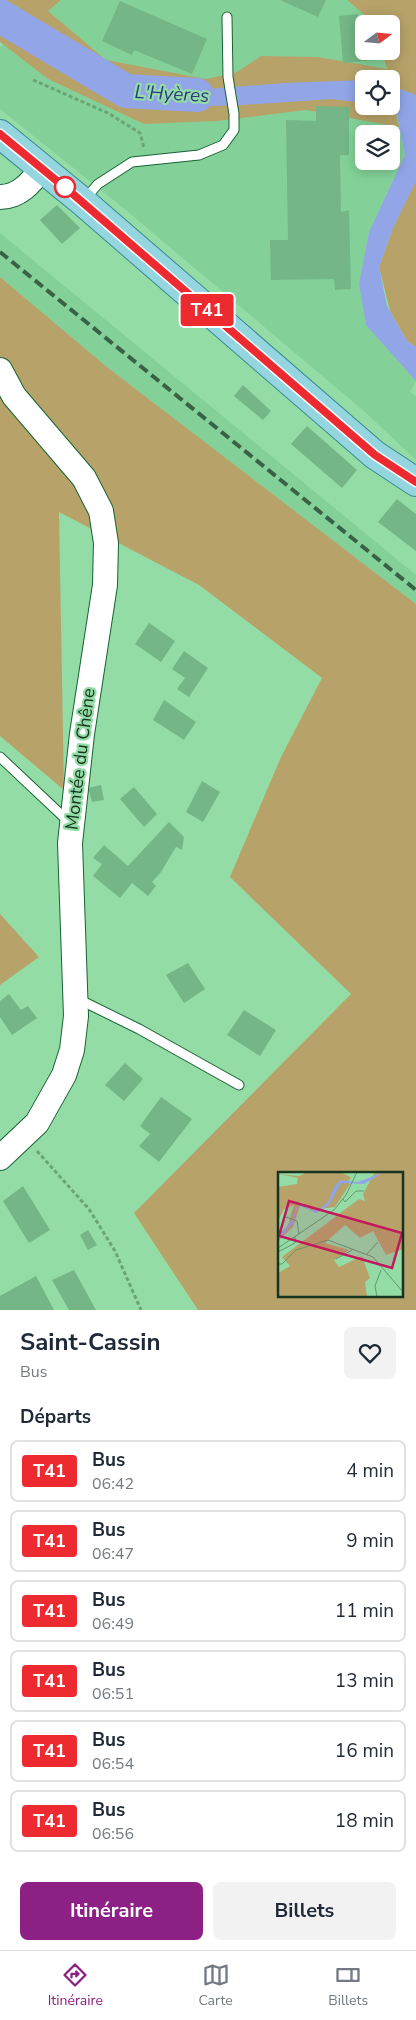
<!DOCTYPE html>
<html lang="fr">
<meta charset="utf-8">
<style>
:root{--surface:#fff;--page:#f2f2f3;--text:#1f2937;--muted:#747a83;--line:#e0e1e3;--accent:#8d2084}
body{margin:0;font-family:"Nunito Sans",sans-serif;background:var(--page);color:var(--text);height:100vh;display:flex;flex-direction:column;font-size:19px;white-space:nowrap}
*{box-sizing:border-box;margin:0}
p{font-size:16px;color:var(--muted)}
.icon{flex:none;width:28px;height:28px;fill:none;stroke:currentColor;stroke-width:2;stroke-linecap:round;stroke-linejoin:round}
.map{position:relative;height:1310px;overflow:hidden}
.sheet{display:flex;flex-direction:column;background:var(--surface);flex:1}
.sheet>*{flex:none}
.badge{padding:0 10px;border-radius:4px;font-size:18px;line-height:32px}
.needle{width:32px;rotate:74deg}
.fabs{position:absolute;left:355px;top:15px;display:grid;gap:10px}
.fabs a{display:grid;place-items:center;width:45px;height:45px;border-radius:8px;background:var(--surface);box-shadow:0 2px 12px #0003;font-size:25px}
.map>.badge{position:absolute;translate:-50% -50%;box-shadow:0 0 0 2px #fff}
h2{padding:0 20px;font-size:19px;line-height:45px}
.round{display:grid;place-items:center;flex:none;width:52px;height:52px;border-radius:8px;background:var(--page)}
.headline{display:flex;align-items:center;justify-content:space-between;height:85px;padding:0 20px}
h1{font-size:24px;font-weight:700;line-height:38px}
.cta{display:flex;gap:10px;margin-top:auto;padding:10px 20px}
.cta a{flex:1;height:58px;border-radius:8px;background:var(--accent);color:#fff;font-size:20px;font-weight:700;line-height:58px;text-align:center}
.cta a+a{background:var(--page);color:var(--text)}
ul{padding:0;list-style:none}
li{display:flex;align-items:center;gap:15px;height:62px;margin:0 10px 8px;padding:0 10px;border:2px solid var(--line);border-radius:8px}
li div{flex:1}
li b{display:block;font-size:19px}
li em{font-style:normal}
li .badge{min-width:55px;font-weight:700;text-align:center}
.tabs{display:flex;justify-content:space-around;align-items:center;height:70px;border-top:1px solid var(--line);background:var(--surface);font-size:14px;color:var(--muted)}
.tabs a{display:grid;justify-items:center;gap:2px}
.tabs .on{color:var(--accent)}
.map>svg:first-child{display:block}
.built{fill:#83d198;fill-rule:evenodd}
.green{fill:#b7a369;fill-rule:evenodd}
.water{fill:#92a5e7}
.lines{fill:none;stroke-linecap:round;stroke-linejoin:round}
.river{stroke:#92a5e7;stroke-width:34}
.building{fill:#74b685}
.lane-casing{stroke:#186334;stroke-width:11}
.secondary-casing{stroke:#186334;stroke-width:26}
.primary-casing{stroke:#3a8a8f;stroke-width:30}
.path{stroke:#6aa479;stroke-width:3;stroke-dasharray:4 2.5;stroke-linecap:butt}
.lane{stroke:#fff;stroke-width:9}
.secondary{stroke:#fff;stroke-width:24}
.primary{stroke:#95d5e0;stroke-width:28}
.rail{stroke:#396244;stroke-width:4;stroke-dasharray:10 5;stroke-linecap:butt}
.line-casing{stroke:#fff;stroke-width:11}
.line{stroke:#ec2a2f;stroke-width:8}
.stop-dot{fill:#fff;stroke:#ec2a2f;stroke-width:2.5}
.labels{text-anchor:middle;stroke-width:4.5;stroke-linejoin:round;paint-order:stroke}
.street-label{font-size:18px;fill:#16341f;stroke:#94dca6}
.water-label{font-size:19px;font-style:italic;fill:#2c3985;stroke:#94dca6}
.inset-river{fill:none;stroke:#92a5e7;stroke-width:2.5}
.inset-road{fill:none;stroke:#629970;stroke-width:1}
.view{fill:#c2185b;fill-opacity:0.15;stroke:#c2185b;stroke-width:2.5}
.inset-edge{fill:none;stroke:#16341f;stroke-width:2.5}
</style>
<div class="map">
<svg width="416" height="1310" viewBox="0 0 416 1310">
<rect width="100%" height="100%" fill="#94dca6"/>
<path class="built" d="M 61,0 L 347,0 L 368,18 L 370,24 L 364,24 L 364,51 L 381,51 L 389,79 L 364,79 L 364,106 L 391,106 L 391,88 L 405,155 L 369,232 L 359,284 L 416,381 L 410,392 L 416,396 L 416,460 L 365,412 L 127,211 L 0,109 L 0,47 ZM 364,134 L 391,134 L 391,161 L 364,161 Z
M 0,233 L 416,575 L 416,604 L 107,367 L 0,277 Z"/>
<path class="green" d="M 0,0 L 61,0 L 48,11 L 106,60 L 206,79 L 237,72 L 261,56 L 318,57 L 387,69 L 381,51 L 391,51 L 391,24 L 370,24 L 368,18 L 347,0 L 416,0 L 416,98 L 413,94 L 394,87 L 389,74 L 389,79 L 364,79 L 364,106 L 391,106 L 391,88 L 399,127 L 306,110 L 217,121 L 144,124 L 48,79 L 0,42 Z
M 416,178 L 416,347 L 407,341 L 390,311 L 379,267 L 393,228 Z
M 0,277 L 107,367 L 416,604 L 416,1310 L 198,1310 L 134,1213 L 351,994 L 230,877 L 281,757 L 322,678 L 199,585 L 59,512 L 64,790 L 0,736 ZM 280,1174 L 402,1174 L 402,1296 L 280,1296 Z
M 0,914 L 39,957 L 0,985 Z"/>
<path class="water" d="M 151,80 L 208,89 L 285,83 L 364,80 L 364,103 L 332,99 L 242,105 L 148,108 Z
M 391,86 L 414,94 L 416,98 L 416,181 L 393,228 L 379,267 L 387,306 L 407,341 L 416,347 L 416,381 L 366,325 L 359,284 L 369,232 L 405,155 L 396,110 L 379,106 L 391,106 Z"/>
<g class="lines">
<path class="river" d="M 0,16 L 126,91 L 197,95"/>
</g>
<path class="building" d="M 280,0 L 326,0 L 318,17 Z
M 120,1 L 207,39 L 192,74 L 134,50 L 132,55 L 102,41 Z
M 358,14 L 360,34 L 364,33 L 364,51 L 374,51 L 375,60 L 343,63 L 339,16 Z
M 316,106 L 349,107 L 349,155 L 340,155 L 341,212 L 349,210 L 351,289 L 335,290 L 334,279 L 271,280 L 270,240 L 288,240 L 286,120 L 316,121 Z
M 57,205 L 80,228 L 62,244 L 40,220 Z
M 243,385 L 271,411 L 263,420 L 234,396 Z
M 307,426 L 357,470 L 342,488 L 291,444 Z
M 397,499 L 416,514 L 416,551 L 378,522 Z
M 149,623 L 175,641 L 161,662 L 135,644 Z
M 184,651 L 208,668 L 189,697 L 177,689 L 185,678 L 172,669 Z
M 164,700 L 196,722 L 184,740 L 153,720 Z
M 202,781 L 220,792 L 203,822 L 186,812 Z
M 101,785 L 104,800 L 92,802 L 88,788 Z
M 134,787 L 157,814 L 144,827 L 120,799 Z
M 169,822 L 184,837 L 182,850 L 176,847 L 161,872 L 152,882 L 156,886 L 148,896 L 132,883 L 120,898 L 93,876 L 102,864 L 93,858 L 104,845 L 128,866 Z
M 188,963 L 205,989 L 184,1003 L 166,975 Z
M 9,994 L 21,1010 L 28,1006 L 37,1018 L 12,1035 L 0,1017 L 0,1001 Z
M 244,1010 L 276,1030 L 260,1056 L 227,1035 Z
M 125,1063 L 143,1079 L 124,1101 L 105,1085 Z
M 161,1097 L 192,1119 L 159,1162 L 139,1146 L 150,1134 L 140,1126 Z
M 23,1186 L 50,1230 L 29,1243 L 3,1201 Z
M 88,1230 L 97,1245 L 88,1250 L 80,1235 Z
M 74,1270 L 96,1310 L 69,1310 L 52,1280 Z
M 36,1276 L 54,1310 L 0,1310 L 0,1296 Z"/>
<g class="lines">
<defs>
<path id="lane" d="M 84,200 L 98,184 L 132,162 L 199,155 L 223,145 L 234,130 L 234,114 L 228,77 L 227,17
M 0,757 L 69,822
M 78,999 L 139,1029 L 239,1085"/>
<path id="secondary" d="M 0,197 C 19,197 31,183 42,168
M 0,370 L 14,396 L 84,478 L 101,511 L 106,543 L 105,585 L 82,734 L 70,843 L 76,1016 L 72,1050 L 64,1075 L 37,1123 L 0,1158"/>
<path id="primary" d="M 0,134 L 83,202 L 375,455 L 416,482"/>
</defs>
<use href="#lane" class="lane-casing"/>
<use href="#secondary" class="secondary-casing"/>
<use href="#primary" class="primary-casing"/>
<path class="path" d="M 33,80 L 108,113 L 140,133 L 144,148
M 37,1151 L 89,1209 L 115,1251 L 141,1310"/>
<use href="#lane" class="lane"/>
<use href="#secondary" class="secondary"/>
<use href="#primary" class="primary"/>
<path class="rail" d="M 0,252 L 416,590"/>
</g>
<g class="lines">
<defs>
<path id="line" d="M 0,134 L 74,195 L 375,455 L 416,482"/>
</defs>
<use href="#line" class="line-casing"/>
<use href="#line" class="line"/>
</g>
<circle class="stop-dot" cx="65" cy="187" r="10"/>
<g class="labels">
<g class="street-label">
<text transform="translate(80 759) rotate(-83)" y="6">Montée du Chêne</text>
</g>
<g class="water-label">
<text transform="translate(172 93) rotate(3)" y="7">L'Hyères</text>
</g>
</g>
<g transform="translate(278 1172)">
<rect width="125" height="125" fill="#94dca6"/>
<path d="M 29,0 L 62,0 L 71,4 L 73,6 L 69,10 L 72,12 L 57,35 L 33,38 L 25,31 L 19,33 L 22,33 L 15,55 L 0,69 L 0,53 L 3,60 L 9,57 L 16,33 L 6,37 L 0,49 L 0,15 L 19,12 L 20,6 L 0,2 L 21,4 ZM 97,0 L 125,0 L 125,77 L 108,83 L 95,59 L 82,66 L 67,53 L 47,71 L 71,78 L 56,88 L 61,95 L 84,84 L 92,106 L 87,110 L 89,125 L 0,125 L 0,101 L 12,94 L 4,85 L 81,27 L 87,29 L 85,22 Z" fill="#b7a369"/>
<path d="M 106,0 L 86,12 L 63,11 L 51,33 L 38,41 L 20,33 L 14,54 L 12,53 L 20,31 L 33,38 L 40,38 L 50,30 L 56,15 L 62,8 L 80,10 Z" fill="#92a5e7"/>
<path class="inset-river" d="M 0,67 L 14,50"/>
<path class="inset-road" d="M 65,27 L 67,30 L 78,19 L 86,19M 8,45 L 19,49 L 21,62M 0,76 L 56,38 L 68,23 L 79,0M 0,80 L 17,71 L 17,65M 89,82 L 100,70M 58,87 L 74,78M 0,92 L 4,92 L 18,78 L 50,68 L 95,85 L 125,120M 99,125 L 97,114 L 103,98"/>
<path class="view" d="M 11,29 L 124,61 L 114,96 L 1,64 Z"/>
<rect width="125" height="125" class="inset-edge"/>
</g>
</svg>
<div class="fabs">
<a><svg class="needle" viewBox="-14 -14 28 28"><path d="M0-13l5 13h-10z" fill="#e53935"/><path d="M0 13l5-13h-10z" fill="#747a83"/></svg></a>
<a><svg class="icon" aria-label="locate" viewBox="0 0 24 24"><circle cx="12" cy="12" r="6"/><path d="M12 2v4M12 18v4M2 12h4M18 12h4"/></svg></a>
<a><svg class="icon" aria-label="layers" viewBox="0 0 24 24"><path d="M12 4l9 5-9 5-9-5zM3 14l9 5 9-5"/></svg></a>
</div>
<b class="badge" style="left:207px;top:310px;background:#ec2a2f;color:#fff">T41</b>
</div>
<section class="sheet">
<div class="headline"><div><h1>Saint-Cassin</h1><p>Bus</p></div><a class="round"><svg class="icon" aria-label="heart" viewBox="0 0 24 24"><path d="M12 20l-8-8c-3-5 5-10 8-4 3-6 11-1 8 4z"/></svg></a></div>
<h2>Départs</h2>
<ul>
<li><span class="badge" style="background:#ec2a2f;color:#fff">T41</span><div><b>Bus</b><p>06:42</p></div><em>4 min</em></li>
<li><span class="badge" style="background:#ec2a2f;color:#fff">T41</span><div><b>Bus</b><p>06:47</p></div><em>9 min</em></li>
<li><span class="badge" style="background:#ec2a2f;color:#fff">T41</span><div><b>Bus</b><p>06:49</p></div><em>11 min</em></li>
<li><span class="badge" style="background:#ec2a2f;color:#fff">T41</span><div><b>Bus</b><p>06:51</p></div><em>13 min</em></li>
<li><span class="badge" style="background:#ec2a2f;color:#fff">T41</span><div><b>Bus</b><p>06:54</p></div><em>16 min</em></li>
<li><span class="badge" style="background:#ec2a2f;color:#fff">T41</span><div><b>Bus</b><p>06:56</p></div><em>18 min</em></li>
</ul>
<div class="cta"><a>Itinéraire</a><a>Billets</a></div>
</section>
<nav class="tabs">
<a class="on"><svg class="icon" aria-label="directions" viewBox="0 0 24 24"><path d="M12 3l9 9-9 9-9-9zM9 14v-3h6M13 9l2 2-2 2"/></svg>Itinéraire</a>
<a><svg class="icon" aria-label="map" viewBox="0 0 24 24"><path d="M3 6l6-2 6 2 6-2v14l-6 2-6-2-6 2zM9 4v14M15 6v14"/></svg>Carte</a>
<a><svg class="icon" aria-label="tickets" viewBox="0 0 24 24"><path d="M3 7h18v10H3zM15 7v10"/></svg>Billets</a>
</nav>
